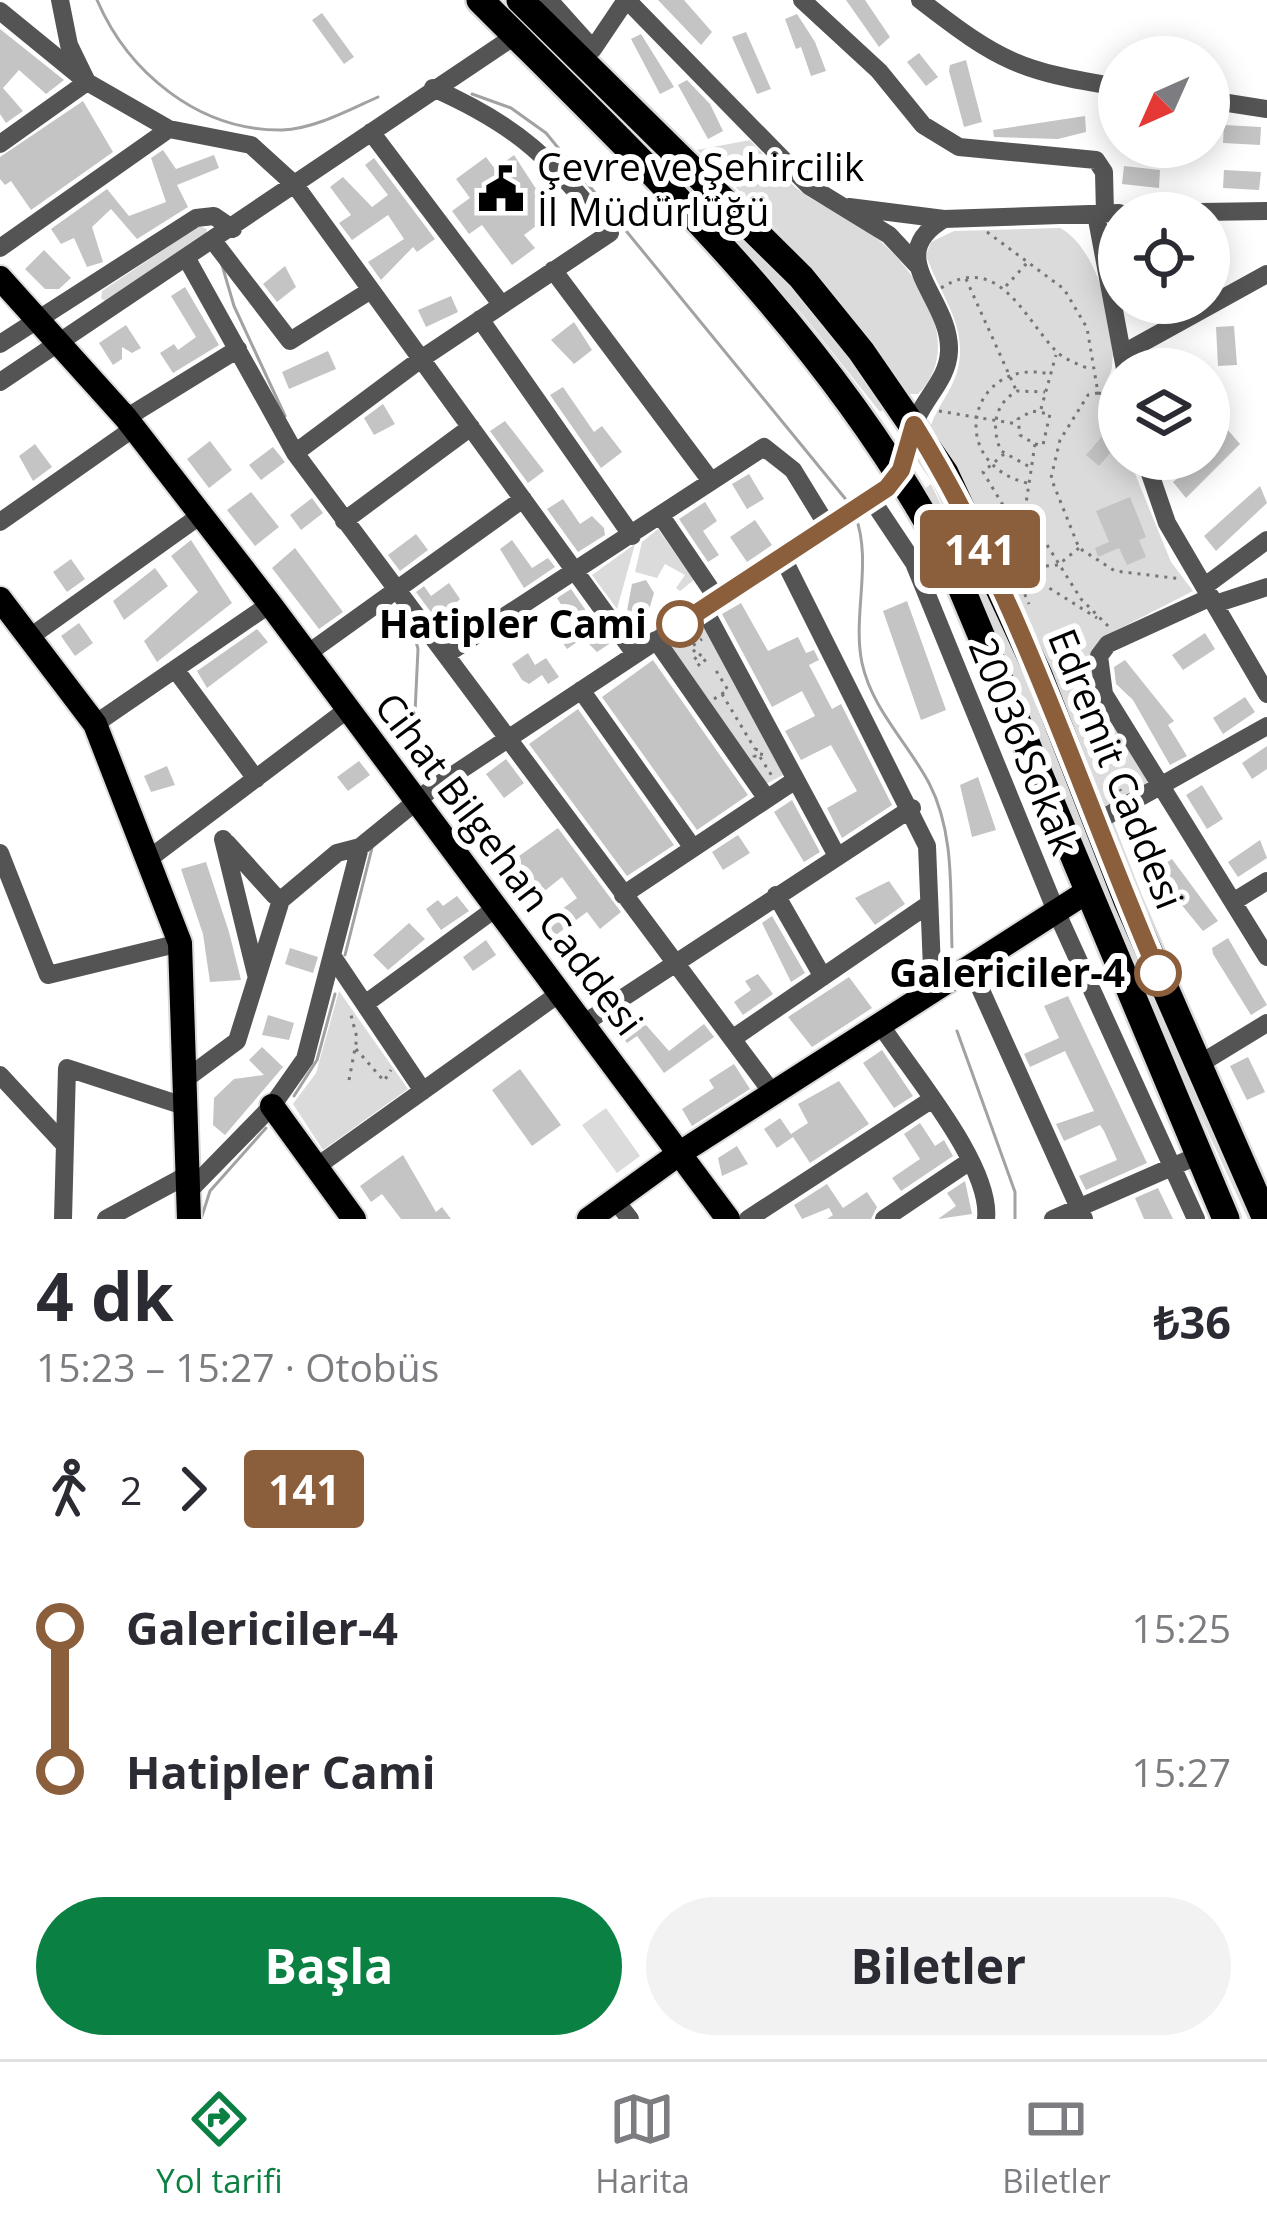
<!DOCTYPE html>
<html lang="tr">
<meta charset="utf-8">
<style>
:root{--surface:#fff;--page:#f2f2f3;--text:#2b2b33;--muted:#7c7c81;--line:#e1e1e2;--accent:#0b8043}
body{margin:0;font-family:"Open Sans",sans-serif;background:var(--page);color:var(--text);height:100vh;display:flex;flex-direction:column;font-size:45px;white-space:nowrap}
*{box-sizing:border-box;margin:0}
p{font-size:39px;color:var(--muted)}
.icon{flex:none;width:66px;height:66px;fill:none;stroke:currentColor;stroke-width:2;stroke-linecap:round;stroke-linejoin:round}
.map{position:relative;height:1219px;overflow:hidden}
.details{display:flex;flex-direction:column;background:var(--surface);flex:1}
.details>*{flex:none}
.badge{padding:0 24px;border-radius:9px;font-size:42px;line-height:78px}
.needle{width:78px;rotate:225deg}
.tools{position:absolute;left:1098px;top:36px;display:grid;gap:24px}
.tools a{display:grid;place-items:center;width:132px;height:132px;border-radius:50%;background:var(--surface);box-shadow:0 6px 30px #0003;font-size:60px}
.map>.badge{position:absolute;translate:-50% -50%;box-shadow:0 0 0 6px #fff}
.legs{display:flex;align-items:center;gap:18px;height:132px;padding:0 36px;font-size:39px}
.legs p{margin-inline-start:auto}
.head{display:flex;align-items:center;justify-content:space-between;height:204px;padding:0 36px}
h1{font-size:66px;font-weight:700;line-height:90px}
.primary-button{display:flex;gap:24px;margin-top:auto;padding:24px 36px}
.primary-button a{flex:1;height:138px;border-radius:72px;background:var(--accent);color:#fff;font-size:48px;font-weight:700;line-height:138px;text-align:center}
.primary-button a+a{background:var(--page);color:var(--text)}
ul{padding:0 36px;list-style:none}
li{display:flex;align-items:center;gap:42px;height:144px;font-size:45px}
li i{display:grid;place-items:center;width:18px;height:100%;margin:0 15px;background:currentColor}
li i::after{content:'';width:30px;height:30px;margin:-15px;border:9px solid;border-radius:50%;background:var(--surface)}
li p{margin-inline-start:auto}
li:first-child i{background:linear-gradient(#0000 50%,currentColor 0)}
li:last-child i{background:linear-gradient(currentColor 50%,#0000 0)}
.dock{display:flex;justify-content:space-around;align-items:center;height:168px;border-top:3px solid var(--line);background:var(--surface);font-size:33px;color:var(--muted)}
.dock a{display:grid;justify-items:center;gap:6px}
.dock .active{color:var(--accent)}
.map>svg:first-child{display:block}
.green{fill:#dbdbdb}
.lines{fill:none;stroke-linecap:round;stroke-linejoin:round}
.stream{stroke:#a2a2a2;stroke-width:3}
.building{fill:#c4c4c4;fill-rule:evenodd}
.major-casing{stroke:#dbdbdb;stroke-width:28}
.highway-casing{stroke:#dbdbdb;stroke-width:32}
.path{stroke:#767676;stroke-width:3;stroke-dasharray:3 6;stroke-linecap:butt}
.minor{stroke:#545454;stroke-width:18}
.major{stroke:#000;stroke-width:24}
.highway{stroke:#000;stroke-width:27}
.line-1-casing{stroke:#fff;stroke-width:27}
.line-1{stroke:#8b5e3c;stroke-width:18}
.stop-1-dot{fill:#fff;stroke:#8b5e3c;stroke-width:6}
.labels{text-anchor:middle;stroke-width:12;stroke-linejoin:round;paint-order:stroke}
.poi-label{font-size:39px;fill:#000;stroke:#fff;text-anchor:start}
.stop-label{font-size:39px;font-weight:bold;fill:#000;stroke:#fff;text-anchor:end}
.street-label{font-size:39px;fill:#000;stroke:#fff}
</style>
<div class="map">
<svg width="1267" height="1219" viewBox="0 0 1267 1219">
<rect width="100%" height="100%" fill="#fff"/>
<path class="green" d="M 548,54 L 576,67 L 820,315 L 885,408 L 880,412 L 802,314 Z
M 750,140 C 765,156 779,173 795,187 C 819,207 850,216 874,236 C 918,270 966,346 918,394 L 907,394 C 847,306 776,223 697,150 Z
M 199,226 L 207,229 L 205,235 L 105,301 L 101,298 L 102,291 Z
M 1060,228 C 1097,247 1117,325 1112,366 C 1112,372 1107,378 1106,384 C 1104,404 1119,433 1119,459 L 1129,459 L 1171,562 L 1193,591 L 1113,632 L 1091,656 L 1149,779 L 1148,786 L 1109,805 L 1102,804 L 1003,562 L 929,432 C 934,410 951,393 957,372 C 970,327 939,294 926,255 L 931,242 L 954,231 Z
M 931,484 L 1024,673 L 1255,1219 L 1248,1219 L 1195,1104 L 1176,1081 L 923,490 Z
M 658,529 L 694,580 L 680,591 L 676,588 L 685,575 L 665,564 L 657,578 L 635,572 L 642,542 Z
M 635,544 L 617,609 L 592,575 Z
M 701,620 L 783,775 L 764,785 L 666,645 Z
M 339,991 L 408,1089 L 323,1150 L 293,1104 L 316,1073 Z
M 606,1108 L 640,1156 L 617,1173 L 582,1125 Z"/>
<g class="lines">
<path class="stream" d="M 97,0 C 128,72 198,131 282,130 C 314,129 349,110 378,97
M 472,94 L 511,108 L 546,133 L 848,502
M 222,265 L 234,306 L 285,416
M 855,515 C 873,561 852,616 862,663 C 872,709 907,742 929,783 C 955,833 950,892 952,947
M 411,622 L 418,649 L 413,755
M 345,955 L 372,848
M 957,1031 L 1015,1192 L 1015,1219
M 294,1096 L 317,1060 L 335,994
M 201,1219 L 210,1191 L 266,1128"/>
</g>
<path class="building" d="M 658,0 L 684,0 L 712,32 L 701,45 Z
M 846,0 L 865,0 L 890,37 L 879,47 Z
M 322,13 L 354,57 L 344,64 L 312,20 Z
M 797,14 L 815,42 L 826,71 L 811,76 L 801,47 L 796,49 L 785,19 Z
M 0,29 L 64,80 L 46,94 L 19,70 L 3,88 L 23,111 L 6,123 L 0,114 Z
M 746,32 L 771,89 L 757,94 L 732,37 Z
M 641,34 L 674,87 L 660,94 L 631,39 Z
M 919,53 L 938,77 L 926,86 L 907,62 Z
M 966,60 L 982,122 L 964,127 L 949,71 L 950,65 Z
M 687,80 L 710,104 L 723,131 L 708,139 L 678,85 Z
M 83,101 L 113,152 L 31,210 L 11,181 L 5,185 L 0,179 L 0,157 Z
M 1085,116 L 1086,132 L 1058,139 L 994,137 L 993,130 Z
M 1224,125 L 1261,127 L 1260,145 L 1223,143 Z
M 163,150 L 176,169 L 214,155 L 219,168 L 177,185 L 188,207 L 137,239 L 111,209 L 92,227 L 103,262 L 87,267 L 74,238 L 61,244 L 51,229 L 107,189 L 129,216 L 166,202 L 151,158 Z
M 514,155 L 542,198 L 548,193 L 560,208 L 524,235 L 535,248 L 512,265 L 482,225 L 469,234 L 452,211 L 470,198 L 456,179 L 486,157 L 495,169 ZM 502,178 L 515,195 L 497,209 L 484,191 Z
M 374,158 L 435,239 L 417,252 L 413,247 L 381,280 L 368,262 L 404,239 L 388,215 L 352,240 L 339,223 L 351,215 L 330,187 L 343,177 L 372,207 L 388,195 L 365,165 Z
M 1124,166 L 1160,170 L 1159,188 L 1122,184 Z
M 1224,170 L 1261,172 L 1259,190 L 1223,188 Z
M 44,250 L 71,278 L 59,289 L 45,289 L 25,269 Z
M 285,266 L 296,287 L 277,302 L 263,284 Z
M 185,287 L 219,345 L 173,373 L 160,353 L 174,344 L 178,350 L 196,337 L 171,296 Z
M 451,296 L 458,312 L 426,327 L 418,310 Z
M 574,322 L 592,350 L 574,364 L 551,340 Z
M 126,325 L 141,348 L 132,353 L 122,347 L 122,359 L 113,365 L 99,343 Z
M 1234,326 L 1237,365 L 1218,366 L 1216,327 Z
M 328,351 L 336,369 L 289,389 L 282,372 Z
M 563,387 L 594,432 L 602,426 L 622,452 L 601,468 L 550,395 Z
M 383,404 L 395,424 L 374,435 L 364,418 Z
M 505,421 L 544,471 L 528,483 L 490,431 Z
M 1227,429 L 1240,444 L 1186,498 L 1173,482 L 1200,459 L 1209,459 L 1209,445 Z
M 1105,433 L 1118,444 L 1099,466 L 1086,455 Z
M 210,441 L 232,470 L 209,488 L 187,459 Z
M 35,444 L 52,467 L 33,481 L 19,456 Z
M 273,447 L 285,462 L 261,480 L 249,465 Z
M 749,474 L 764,499 L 747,509 L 732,484 Z
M 1260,486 L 1267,503 L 1216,551 L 1204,536 Z
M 251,492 L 279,527 L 255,546 L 227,510 Z
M 1130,497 L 1146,537 L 1139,540 L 1146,557 L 1127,565 L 1119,548 L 1098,557 L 1095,548 L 1109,542 L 1096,511 Z
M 312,498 L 323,513 L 301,530 L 290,515 Z
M 563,499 L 580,524 L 592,516 L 604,528 L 605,535 L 578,552 L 547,509 Z
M 705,502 L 717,521 L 703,531 L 719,555 L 708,562 L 679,519 Z
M 755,520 L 772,545 L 747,562 L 730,537 Z
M 416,534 L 428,550 L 400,571 L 388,555 Z
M 191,540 L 232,603 L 157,662 L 144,641 L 198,592 L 171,556 Z
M 512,540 L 532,568 L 548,558 L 555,567 L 524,588 L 500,549 Z
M 295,548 L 343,612 L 319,629 L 272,568 Z
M 71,559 L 85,579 L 67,592 L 53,572 Z
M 155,568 L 168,586 L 124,620 L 113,601 Z
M 646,580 L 654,593 L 646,620 L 637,608 L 626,616 L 632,584 Z
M 449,583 L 460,599 L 444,615 L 440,610 L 433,615 L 416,592 L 424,586 L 431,596 Z
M 571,589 L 609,644 L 597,652 L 583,638 L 567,649 L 557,635 L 573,624 L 557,598 Z
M 907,601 L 946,710 L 921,720 L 883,611 Z
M 741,603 L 768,651 L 798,637 L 806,653 L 814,650 L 819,660 L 809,665 L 832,709 L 841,704 L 892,805 L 842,838 L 827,808 L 857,791 L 831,745 L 801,760 L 785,731 L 815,716 L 802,691 L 772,707 L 722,614 Z
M 79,623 L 93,643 L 75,656 L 61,636 Z
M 257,629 L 268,642 L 207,688 L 197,671 Z
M 1205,633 L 1215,649 L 1183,670 L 1172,655 Z
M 528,653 L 535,665 L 546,658 L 559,677 L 548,684 L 542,675 L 529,684 L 522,680 L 512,664 Z
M 653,660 L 748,795 L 697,830 L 602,697 Z
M 1125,660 L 1174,721 L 1168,725 L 1187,756 L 1170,765 L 1133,700 L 1116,684 L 1114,667 Z
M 1245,697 L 1255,712 L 1223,734 L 1213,718 Z
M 578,709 L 674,845 L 627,876 L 529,744 Z
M 1267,746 L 1267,769 L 1252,779 L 1242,763 Z
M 506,759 L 524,783 L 504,798 L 486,774 Z
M 359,761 L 370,775 L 348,791 L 337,777 Z
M 167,766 L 175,785 L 151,792 L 144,776 Z
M 978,777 L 996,830 L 972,837 L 960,785 Z
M 1202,785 L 1223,819 L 1207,829 L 1186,795 Z
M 792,800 L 820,852 L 804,862 L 774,812 Z
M 558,828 L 621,912 L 600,929 L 587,912 L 549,940 L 539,926 L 577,898 L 562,877 L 527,905 L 494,874 Z
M 738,835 L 750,853 L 723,870 L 712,852 Z
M 1260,840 L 1267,858 L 1238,877 L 1228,862 Z
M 1172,859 L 1218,921 L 1203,931 L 1157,875 L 1157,869 Z
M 206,862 L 229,932 L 241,980 L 210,982 L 203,934 L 181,869 Z
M 889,881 L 905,904 L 875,925 L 855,898 Z
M 457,896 L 469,911 L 441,930 L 426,909 L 438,900 L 443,906 Z
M 772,916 L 805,973 L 791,982 L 762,923 Z
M 409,923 L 425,939 L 388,970 L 373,955 Z
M 1228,938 L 1267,1005 L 1251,1015 L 1213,954 L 1212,948 Z
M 486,940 L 496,955 L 473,971 L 463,957 Z
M 290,948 L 318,957 L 313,973 L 285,964 Z
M 758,974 L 773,994 L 743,1015 L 734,1002 L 751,990 L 745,981 Z
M 849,977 L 872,1008 L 812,1047 L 788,1017 Z
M 1068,996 L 1147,1163 L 1086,1190 L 1079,1176 L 1117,1160 L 1104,1131 L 1100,1125 L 1064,1141 L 1056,1124 L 1094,1111 L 1065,1051 L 1030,1067 L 1024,1054 L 1059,1038 L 1044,1006 Z
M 631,1008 L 669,1051 L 704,1024 L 714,1037 L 664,1073 L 637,1036 L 627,1043 L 612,1021 Z
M 268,1015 L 294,1023 L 289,1040 L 262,1035 Z
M 262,1047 L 283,1067 L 225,1135 L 213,1125 L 214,1098 L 234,1079 L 264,1075 L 249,1060 Z
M 882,1050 L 913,1096 L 894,1108 L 863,1063 Z
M 1248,1057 L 1265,1092 L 1247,1100 L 1230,1066 Z
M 734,1064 L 750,1089 L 692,1126 L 682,1109 L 714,1088 L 709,1080 Z
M 520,1069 L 561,1125 L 532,1146 L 492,1090 Z
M 839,1081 L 869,1124 L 810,1163 L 793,1137 L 777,1148 L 764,1129 L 780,1118 L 791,1134 L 808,1123 L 798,1104 Z
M 920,1123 L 935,1146 L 944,1140 L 953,1156 L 901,1191 L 892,1178 L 920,1159 L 904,1134 Z
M 737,1146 L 748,1164 L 722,1176 L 718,1158 Z
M 403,1155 L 436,1212 L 442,1207 L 451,1219 L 401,1219 L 382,1194 L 371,1202 L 360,1186 Z
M 965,1181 L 972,1214 L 938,1219 L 956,1206 L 947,1193 Z
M 827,1184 L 843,1208 L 867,1192 L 877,1207 L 871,1219 L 827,1219 L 833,1215 L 829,1208 L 802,1219 L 794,1205 Z
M 1158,1188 L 1173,1219 L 1144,1219 L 1135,1198 Z"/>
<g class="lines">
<defs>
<path id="major" d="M 0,278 L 126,418 L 270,604 L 728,1219
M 0,599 L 95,724 L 180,943 L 189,1219
M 272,1106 L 354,1219
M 589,1219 L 680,1153 L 1085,893"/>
<path id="highway" d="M 480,0 C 656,176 842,349 955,573 L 1226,1219
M 520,0 L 801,277 L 861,351 L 945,473 L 1039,675 L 1127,901 L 1266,1219"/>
</defs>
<use href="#major" class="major-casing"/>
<use href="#highway" class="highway-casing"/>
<path class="path" d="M 987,232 L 1064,289 L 1087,328 L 1098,393 L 1110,395
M 966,279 L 1016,390
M 1006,286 L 1028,262
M 941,288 C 998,252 1023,316 1055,350 C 1063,359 1078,364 1089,369
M 1098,393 L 1088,395 L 1060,440 L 1051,478 L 1079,548 L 1115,571 L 1182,579
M 1041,409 L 1056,355
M 939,411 L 1017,424
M 1035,444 L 1043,445 L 1050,414 L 1032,411 L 1018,419 L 1020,435 L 1035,444 L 1025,510 L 1081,599 L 1108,626
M 1004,454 L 983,472 L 1021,535 L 1018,579 L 1029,604
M 1028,466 L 1001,451 C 991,428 994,404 1017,391 L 1045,392
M 1027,483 C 944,462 970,356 1050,374
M 1019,568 L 1058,565 L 1079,548
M 1019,569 L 1097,618
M 695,652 L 691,647 L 702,639
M 699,654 L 706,659 L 700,666 L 694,660 Z
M 722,694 L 755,749
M 714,699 L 728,690 L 715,669
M 1089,745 L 1121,791
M 755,749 L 762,751 L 761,757 L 754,756 Z
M 760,757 L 772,776
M 356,1049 L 384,1081 L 391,1070
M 349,1080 L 357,1038 L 351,1015"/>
<path class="minor" d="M 549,0 L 593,49
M 627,0 L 809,186 L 889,235 L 917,265
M 802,0 L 879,71 L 923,125 L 959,147 L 1096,160 L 1104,172 L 1105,214
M 920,0 C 1000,62 1019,71 1119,87
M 0,11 L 87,82 L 169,129 L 251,145 L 295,185 L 635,654
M 580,57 L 593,49 L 626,0
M 1209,100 L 1267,109
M 371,132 L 501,304
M 0,144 L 87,82 L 69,45 L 60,0
M 849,207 L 944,219 L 1119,213
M 1135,213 L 1267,211
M 1096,214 L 1125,369
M 214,242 L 290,341 L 371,290
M 0,248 L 169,129
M 187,259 L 295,453 L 774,1095
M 553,270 L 711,481
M 480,319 L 632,536
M 0,344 L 196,218 L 214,216 L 233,229
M 1122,354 L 1267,274
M 0,382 L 516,35
M 126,418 L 238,349
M 295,453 L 421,359 L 610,233 C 551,159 521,127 433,88
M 1145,459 L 1167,523 L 1267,694
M 872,500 L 914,563 L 1056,911 L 1196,1219
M 661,516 L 718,600
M 344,521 L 471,427
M 0,522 L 134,428
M 782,556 L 927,846 L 933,993
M 1205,586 L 1267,540
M 1211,597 L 1108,644 L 1099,656 L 1104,694 L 1267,957
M 1215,604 L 1267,587
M 704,609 L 837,856
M 30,637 L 201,515
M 656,640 L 767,799
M 307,654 L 523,499
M 447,654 L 764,447 L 793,470 L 828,527
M 175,669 L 256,779
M 581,690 L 693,848
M 95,724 L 270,604
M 1096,822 L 1267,726
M 223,839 L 256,974
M 227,843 L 275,896
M 0,853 L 48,975 L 180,943
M 150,858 L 348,709
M 623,895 L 794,781
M 776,895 L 823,977
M 1233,902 L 1267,881
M 333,957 L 423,1091
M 971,968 L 1084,1219
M 365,1004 L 496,908
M 583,1024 L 912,808
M 882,1027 C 912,1073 992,1166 986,1219
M 732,1039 L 929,904
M 1198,1065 L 1267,1023
M 0,1075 L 63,1143
M 187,1078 L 237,1041 L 281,900 L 337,853 L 360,847 L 429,791 L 887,488 C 904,466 905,443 917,418 C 927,395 948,378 949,351 C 951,297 880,257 944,219
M 316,1167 L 560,993
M 189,1191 L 272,1106 L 305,1059 L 360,847
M 615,1200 L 630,1219
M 63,1219 L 67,1068 L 187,1107
M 106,1219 L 189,1174
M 748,1219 L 931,1100
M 884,1219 L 970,1161
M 1053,1219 L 1197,1156"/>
<use href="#major" class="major"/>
<use href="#highway" class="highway"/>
</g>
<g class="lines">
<defs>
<path id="line-1" d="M 680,624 L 887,488 L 901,470 L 914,425 C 1020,595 1079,790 1158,973"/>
</defs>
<use href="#line-1" class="line-1-casing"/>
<use href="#line-1" class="line-1"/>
</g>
<defs>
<symbol id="civic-bare" viewBox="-9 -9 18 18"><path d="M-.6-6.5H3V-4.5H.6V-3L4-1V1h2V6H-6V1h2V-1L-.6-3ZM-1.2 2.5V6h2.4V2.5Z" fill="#000" stroke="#fff" stroke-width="2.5" paint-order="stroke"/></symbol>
</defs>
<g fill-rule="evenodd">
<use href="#civic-bare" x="468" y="156" width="66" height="66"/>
</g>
<g class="stop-1-dot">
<circle cx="680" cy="624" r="21"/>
<circle cx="1158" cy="973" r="21"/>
</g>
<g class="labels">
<g class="poi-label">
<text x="537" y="181">Çevre ve Şehircilik<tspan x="537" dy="45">İl Müdürlüğü</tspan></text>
</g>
<g class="stop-label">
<text x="647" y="638">Hatipler Cami</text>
<text x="1125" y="987">Galericiler-4</text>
</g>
<g class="street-label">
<text transform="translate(1024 746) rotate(68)" y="14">20036 Sokak</text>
<text transform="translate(1116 769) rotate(68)" y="14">Edremit Caddesi</text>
<text transform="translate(509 864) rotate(53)" y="14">Cihat Bilgehan Caddesi</text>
</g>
</g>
</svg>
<div class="tools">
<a><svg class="needle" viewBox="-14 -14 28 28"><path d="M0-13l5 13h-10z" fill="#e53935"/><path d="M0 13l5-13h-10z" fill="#7c7c81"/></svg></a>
<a><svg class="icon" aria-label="locate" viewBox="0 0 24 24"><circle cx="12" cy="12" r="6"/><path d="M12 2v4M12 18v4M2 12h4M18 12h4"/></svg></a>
<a><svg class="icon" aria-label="layers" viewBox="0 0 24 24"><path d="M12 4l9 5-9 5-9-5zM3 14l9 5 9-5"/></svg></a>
</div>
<b class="badge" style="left:980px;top:549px;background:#8b5e3c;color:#fff">141</b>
</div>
<section class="details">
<div class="head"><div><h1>4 dk</h1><p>15:23 – 15:27 · Otobüs</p></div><b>₺36</b></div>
<div class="legs"><svg class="icon" aria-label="walk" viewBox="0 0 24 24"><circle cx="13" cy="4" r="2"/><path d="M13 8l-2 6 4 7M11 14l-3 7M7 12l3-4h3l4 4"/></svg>2<svg class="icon" aria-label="forward" viewBox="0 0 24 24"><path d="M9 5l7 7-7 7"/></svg><b class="badge" style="background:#8b5e3c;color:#fff">141</b></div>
<ul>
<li><i style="color:#8b5e3c"></i><b>Galericiler-4</b><p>15:25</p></li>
<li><i style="color:#8b5e3c"></i><b>Hatipler Cami</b><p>15:27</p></li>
</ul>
<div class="primary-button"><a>Başla</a><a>Biletler</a></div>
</section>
<nav class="dock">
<a class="active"><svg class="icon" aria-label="directions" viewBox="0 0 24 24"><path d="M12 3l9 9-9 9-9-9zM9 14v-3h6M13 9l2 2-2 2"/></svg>Yol tarifi</a>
<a><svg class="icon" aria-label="map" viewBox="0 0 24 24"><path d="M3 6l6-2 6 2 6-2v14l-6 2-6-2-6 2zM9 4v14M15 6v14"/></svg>Harita</a>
<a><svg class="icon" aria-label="tickets" viewBox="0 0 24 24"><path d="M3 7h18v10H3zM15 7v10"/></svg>Biletler</a>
</nav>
